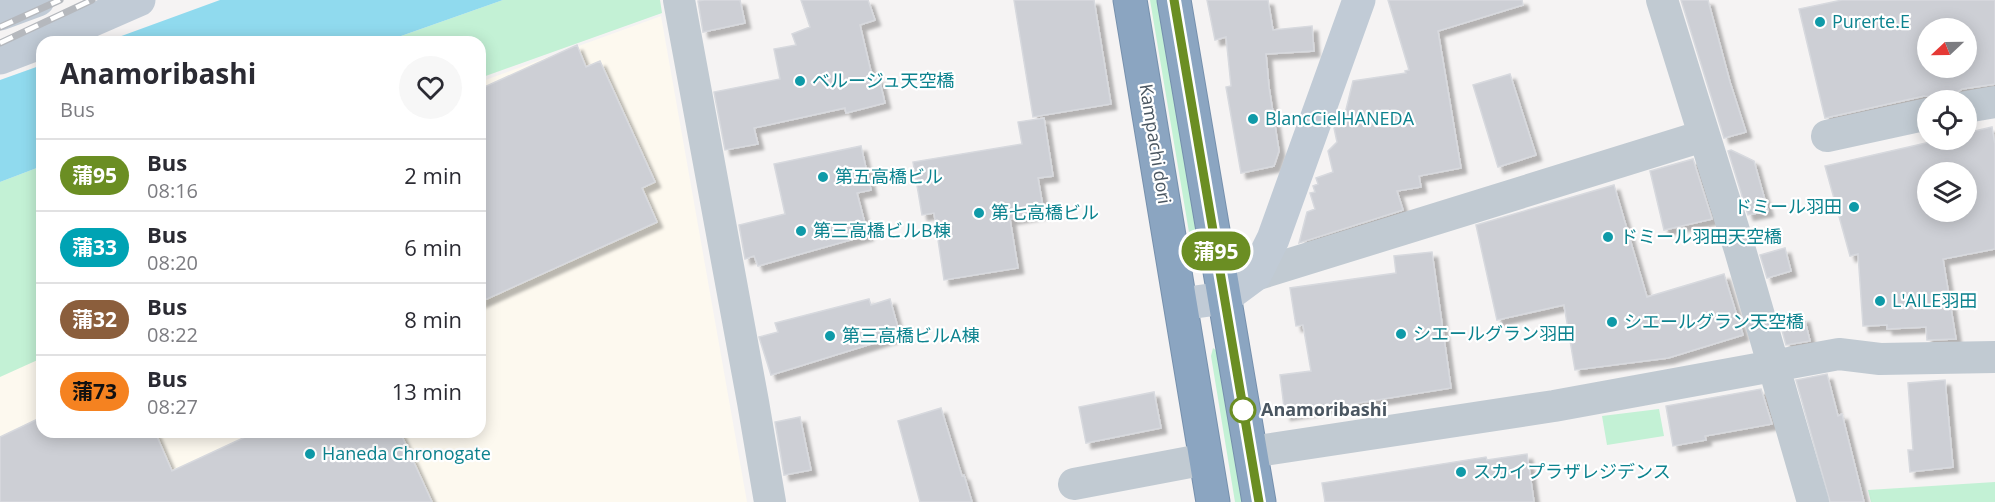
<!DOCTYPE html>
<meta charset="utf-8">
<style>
:root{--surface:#fff;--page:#f7f7f7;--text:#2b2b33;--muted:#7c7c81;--line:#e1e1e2}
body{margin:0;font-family:"Open Sans","Noto Sans JP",sans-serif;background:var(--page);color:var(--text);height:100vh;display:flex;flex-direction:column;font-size:22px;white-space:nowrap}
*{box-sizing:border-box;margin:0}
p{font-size:20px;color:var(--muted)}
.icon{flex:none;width:33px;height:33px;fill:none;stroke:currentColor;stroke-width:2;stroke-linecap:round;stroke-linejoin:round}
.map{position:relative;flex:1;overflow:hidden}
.panel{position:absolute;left:36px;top:36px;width:450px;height:402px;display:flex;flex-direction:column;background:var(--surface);border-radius:18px;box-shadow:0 3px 15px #0003}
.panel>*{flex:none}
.badge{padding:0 12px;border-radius:20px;font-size:21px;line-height:39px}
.needle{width:39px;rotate:248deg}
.controls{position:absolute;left:1917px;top:18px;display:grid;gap:12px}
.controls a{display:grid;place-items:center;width:60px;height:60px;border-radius:50%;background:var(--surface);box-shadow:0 3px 15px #0003;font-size:30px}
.map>.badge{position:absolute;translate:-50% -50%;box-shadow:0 0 0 3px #fff}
.round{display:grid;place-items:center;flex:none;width:63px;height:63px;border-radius:32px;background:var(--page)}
.headline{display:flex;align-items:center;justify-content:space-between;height:102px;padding:0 24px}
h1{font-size:28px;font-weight:700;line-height:45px}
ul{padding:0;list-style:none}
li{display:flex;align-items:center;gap:18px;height:72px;padding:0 24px;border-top:2px solid var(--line)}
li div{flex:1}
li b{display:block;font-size:22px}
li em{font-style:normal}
li .badge{min-width:66px;font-weight:700;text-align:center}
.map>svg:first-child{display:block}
.commercial{fill:#fdf9ef}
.green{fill:#c3f1d5}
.water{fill:#90daee}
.building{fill:#cdcfd5;stroke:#d7d9de;stroke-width:1.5;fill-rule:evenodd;filter:url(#shadow)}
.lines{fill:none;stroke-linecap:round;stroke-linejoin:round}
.highway-casing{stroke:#7690ad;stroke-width:35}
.street{stroke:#c1cad2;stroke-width:32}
.secondary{stroke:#c1cbd6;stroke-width:33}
.highway{stroke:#8ba5c1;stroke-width:33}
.rail-casing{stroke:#b5b8bd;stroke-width:7}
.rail{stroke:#fff;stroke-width:4.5;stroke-dasharray:14;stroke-linecap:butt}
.line-casing{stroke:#fff;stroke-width:14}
.line{stroke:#6b8e23;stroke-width:9}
.culture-dot{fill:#0f9aa8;stroke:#fff;stroke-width:2}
.stop-dot{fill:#fff;stroke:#6b8e23;stroke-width:3}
.labels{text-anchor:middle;stroke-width:4.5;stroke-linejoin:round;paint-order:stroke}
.culture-label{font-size:18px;fill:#0d838f;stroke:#fff;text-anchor:start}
.street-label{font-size:18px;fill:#4a5661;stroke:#fff}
.stop-label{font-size:18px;font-weight:bold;fill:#4a5661;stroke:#fff;text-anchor:start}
</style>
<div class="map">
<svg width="1995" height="502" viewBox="0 0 1995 502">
<defs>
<filter id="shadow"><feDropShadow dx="5.5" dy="5.5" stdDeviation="1.5" flood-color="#0004"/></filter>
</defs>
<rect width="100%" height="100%" fill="#f5f3f3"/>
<path class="commercial" d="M 661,16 L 747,502 L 0,502 L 0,376 L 42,356 L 42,432 L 480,432 L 480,82 Z"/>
<path class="green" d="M 503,0 L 660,0 L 662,13 L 480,78 L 480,42 L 384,42 Z
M 1150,0 L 1157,0 L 1203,266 L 1200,272 L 1195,268 Z
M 42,166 L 42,358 L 0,377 L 0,182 Z
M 1213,348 L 1217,351 L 1242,502 L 1235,502 L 1211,356 Z
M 1659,409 L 1664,436 L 1607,445 L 1602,416 Z
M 1995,482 L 1995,502 L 1871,502 L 1868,490 Z"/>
<path class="water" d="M 220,0 L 503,0 L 384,42 L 105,42 Z
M 42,65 L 42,166 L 0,182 L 0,80 Z"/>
<path class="building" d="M 704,0 L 740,0 L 745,23 L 703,32 L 698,1 Z
M 801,0 L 868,0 L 875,20 L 860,25 L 872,76 L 874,75 L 875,79 L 879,78 L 885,103 L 846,113 L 845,108 L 754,128 L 758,144 L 725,150 L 714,92 L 780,79 L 774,49 L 796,45 L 792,34 L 810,27 Z
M 1014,0 L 1094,0 L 1111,104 L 1033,117 Z
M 1207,0 L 1268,0 L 1273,30 L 1312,26 L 1314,51 L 1266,54 L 1269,87 L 1279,151 L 1274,166 L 1241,173 L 1226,87 L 1231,86 L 1226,37 L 1215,40 Z
M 1388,0 L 1522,0 L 1523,5 L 1438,31 L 1461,168 L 1419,176 L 1421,187 L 1397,191 L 1403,210 L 1299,243 L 1307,212 L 1315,209 L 1310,193 L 1315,192 L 1313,186 L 1318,184 L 1316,178 L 1333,172 L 1328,151 L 1337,142 L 1334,128 L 1342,126 L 1353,81 L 1406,73 L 1405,71 L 1409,70 Z
M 1681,0 L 1708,0 L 1730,82 L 1746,132 L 1724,138 Z
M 1842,0 L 1995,0 L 1995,84 L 1962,89 L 1954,94 L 1949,100 L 1939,100 L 1933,97 L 1924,96 L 1825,118 L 1799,9 ZM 1928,28 L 1966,28 L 1966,68 L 1928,68 Z
M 577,45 L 586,67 L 600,61 L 655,182 L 642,188 L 657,222 L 480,302 L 480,89 Z
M 1510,74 L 1536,155 L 1498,167 L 1473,85 Z
M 1044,118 L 1053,176 L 1038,178 L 1044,213 L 1010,219 L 1018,268 L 944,280 L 934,213 L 922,215 L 913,162 L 1022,144 L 1018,122 Z
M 1992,127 L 1995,144 L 1995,249 L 1943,259 L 1956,339 L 1927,340 L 1926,327 L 1887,329 L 1887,325 L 1863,326 L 1858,254 L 1850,256 L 1825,166 L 1939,140 L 1966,140 L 1966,133 ZM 1928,172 L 1966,172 L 1966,212 L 1928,212 Z
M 861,146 L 871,190 L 857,193 L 868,235 L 758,266 L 754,256 L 745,259 L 739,225 L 785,214 L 774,164 Z
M 1731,150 L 1754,161 L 1768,211 L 1748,215 L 1728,151 Z
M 1693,159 L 1712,219 L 1664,230 L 1650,171 Z
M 1614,185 L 1647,297 L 1724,274 L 1743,335 L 1668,358 L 1575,370 L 1564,305 L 1497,320 L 1476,225 Z
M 1785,248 L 1791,271 L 1767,278 L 1760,255 Z
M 1432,252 L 1451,388 L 1285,415 L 1280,375 L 1311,371 L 1303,325 L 1296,326 L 1290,288 L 1396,273 L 1394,256 Z
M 869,299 L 871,305 L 890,299 L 900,335 L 771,375 L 759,337 L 778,332 L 775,323 Z
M 1804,317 L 1810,341 L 1786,345 L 1780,323 Z
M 1827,374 L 1838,416 L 1842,414 L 1864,502 L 1830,502 L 1796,380 Z
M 1945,380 L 1953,467 L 1910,472 L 1908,450 L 1913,450 L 1908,383 Z
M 1761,389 L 1772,424 L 1705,436 L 1706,440 L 1673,446 L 1666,406 Z
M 1154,392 L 1161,428 L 1086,443 L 1079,407 Z
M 941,408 L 962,476 L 964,475 L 972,502 L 920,502 L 898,421 Z
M 42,417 L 42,432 L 155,432 L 172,471 L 256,432 L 400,432 L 432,502 L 0,502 L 0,437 Z
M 800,417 L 811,470 L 784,475 L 775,422 Z
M 1527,454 L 1534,502 L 1325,502 L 1322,483 L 1486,457 L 1487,460 Z"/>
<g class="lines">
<defs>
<path id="highway" d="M 1130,0 L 1213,502
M 1174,0 L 1259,502"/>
</defs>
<use href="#highway" class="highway-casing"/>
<path class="street" d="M 679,0 L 753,402 L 770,502
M 1662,0 L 1740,250 L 1813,502
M 1966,107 L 1995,102
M 1827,136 L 1928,114
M 1255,275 L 1703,136
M 1251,452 L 1554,406 L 1839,354 L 1880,359 L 1995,357
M 1074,484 L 1206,459"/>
<path class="secondary" d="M 0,14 L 38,0
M 43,42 L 139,0
M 0,58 L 42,42
M 1181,304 L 1224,298 L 1255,275 L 1273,239 L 1359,0"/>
<use href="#highway" class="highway"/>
<defs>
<path id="rail" d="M 0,27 L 60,0
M 0,43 L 92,0"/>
</defs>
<use href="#rail" class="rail-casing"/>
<use href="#rail" class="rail"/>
</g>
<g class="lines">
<defs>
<path id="line" d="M 1174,0 L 1259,502"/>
</defs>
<use href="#line" class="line-casing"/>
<use href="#line" class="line"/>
</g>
<g class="culture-dot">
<circle cx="1820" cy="22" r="6"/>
<circle cx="800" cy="81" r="6"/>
<circle cx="1253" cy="119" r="6"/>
<circle cx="823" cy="177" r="6"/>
<circle cx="1854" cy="207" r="6"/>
<circle cx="979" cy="213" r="6"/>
<circle cx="801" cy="231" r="6"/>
<circle cx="1608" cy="237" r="6"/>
<circle cx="1880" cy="301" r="6"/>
<circle cx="1612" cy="322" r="6"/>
<circle cx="1401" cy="334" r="6"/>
<circle cx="830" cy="336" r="6"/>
<circle cx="310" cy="454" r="6"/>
<circle cx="1461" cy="472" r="6"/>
</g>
<circle class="stop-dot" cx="1243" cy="410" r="12"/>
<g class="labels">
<g class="culture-label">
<text x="1832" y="28">Purerte.E</text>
<text x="812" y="87">ベルージュ天空橋</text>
<text x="1265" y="125">BlancCielHANEDA</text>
<text x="835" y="183">第五高橋ビル</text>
<text x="1842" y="213" text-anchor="end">ドミール羽田</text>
<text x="991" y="219">第七高橋ビル</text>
<text x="813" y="237">第三高橋ビルB棟</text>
<text x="1620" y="243">ドミール羽田天空橋</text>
<text x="1892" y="307">L'AILE羽田</text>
<text x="1624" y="328">シエールグラン天空橋</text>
<text x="1413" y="340">シエールグラン羽田</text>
<text x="842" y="342">第三高橋ビルA棟</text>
<text x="322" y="460">Haneda Chronogate</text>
<text x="1473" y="478">スカイプラザレジデンス</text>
</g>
<g class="street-label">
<text transform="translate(1155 144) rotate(81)" y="6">Kampachi dori</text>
</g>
<g class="stop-label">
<text x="1261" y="416">Anamoribashi</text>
</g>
</g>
</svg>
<div class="controls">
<a><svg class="needle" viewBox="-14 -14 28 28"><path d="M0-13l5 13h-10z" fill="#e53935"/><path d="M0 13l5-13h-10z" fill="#7c7c81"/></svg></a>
<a><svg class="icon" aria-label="locate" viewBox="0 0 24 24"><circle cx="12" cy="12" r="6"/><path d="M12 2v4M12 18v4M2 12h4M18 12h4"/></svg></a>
<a><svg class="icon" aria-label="layers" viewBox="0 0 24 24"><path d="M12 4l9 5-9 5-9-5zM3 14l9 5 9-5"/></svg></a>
</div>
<b class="badge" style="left:1216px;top:251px;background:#6b8e23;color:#fff">蒲95</b>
<section class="panel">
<div class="headline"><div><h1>Anamoribashi</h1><p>Bus</p></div><a class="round"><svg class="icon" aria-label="heart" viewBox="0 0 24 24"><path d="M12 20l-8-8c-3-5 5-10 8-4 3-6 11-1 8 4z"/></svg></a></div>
<ul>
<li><span class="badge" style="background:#6b8e23;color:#fff">蒲95</span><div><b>Bus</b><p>08:16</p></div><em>2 min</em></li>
<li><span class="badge" style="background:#00a3b4;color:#fff">蒲33</span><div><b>Bus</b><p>08:20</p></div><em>6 min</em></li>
<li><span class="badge" style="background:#8b5e3c;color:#fff">蒲32</span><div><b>Bus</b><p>08:22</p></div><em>8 min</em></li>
<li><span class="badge" style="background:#f58220;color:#111">蒲73</span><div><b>Bus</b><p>08:27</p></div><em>13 min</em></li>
</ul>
</section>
</div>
